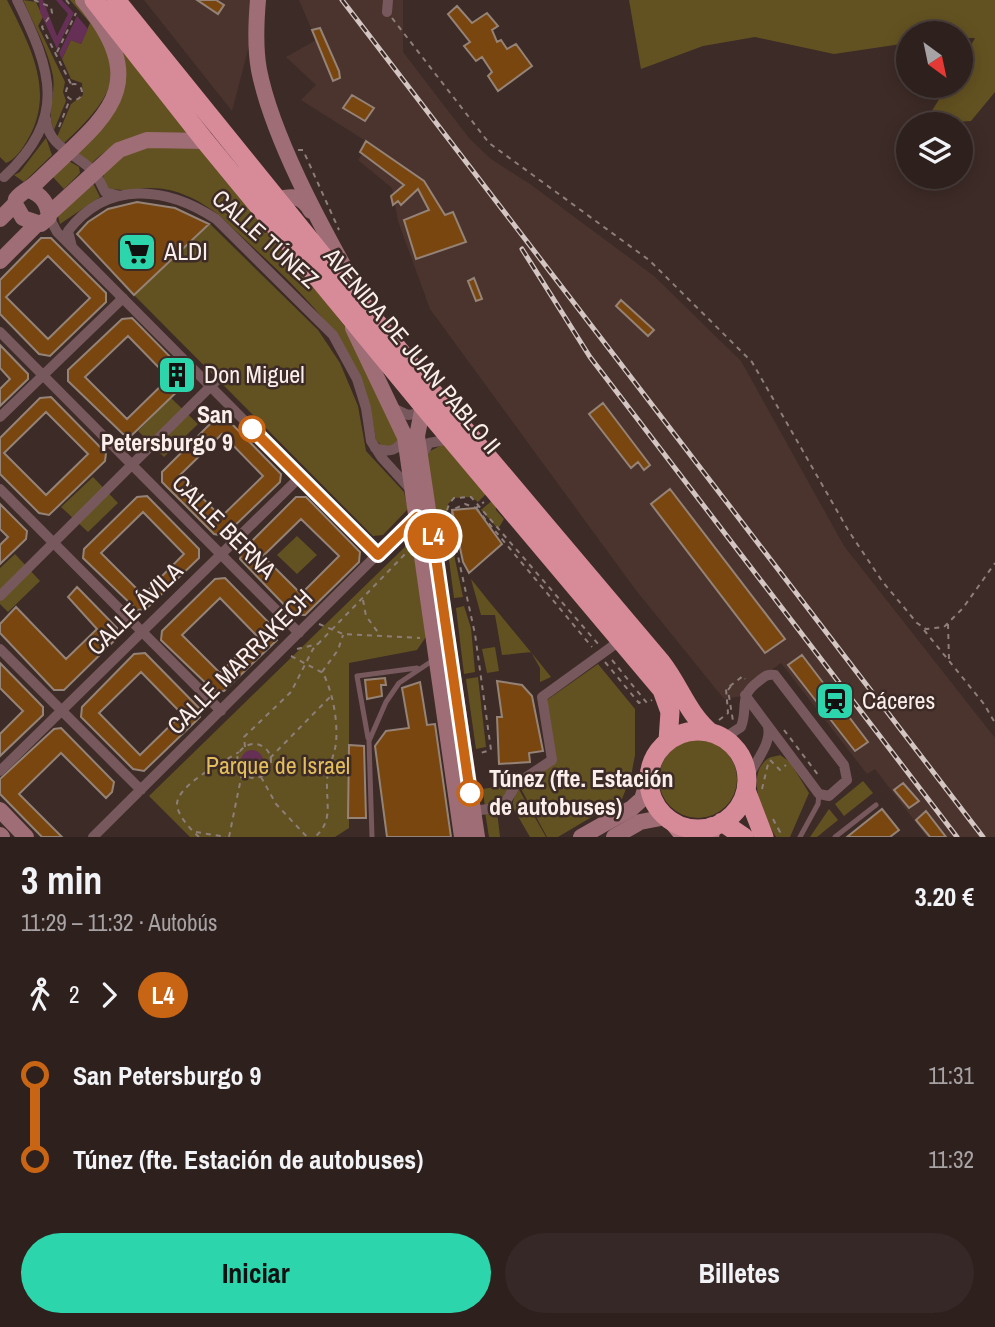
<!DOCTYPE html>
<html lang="es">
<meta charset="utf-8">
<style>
:root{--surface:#2e201d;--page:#362826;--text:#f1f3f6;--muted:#a7a3a4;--line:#493e3b;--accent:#2cd5ab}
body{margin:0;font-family:"Archivo Narrow",sans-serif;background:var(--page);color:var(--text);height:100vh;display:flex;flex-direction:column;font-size:26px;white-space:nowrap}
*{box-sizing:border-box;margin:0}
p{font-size:23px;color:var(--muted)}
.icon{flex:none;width:38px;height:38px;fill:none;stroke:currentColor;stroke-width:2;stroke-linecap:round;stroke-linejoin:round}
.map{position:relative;height:837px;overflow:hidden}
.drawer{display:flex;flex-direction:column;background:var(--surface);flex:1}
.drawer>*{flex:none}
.badge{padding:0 14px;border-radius:23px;font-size:24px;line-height:46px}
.needle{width:46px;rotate:147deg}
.controls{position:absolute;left:896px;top:21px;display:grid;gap:14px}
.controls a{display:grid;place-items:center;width:77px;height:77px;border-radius:50%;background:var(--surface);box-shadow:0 4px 18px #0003,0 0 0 2px var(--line);font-size:35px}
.map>.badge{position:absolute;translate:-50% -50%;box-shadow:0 0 0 4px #fff}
.legs{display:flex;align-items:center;gap:10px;height:77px;padding:0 21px;font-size:23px}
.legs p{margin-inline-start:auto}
.overview{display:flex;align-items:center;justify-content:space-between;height:119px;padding:0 21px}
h1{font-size:38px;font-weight:800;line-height:52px}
.action{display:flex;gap:14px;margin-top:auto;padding:14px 21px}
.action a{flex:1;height:80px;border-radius:42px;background:var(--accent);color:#111;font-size:28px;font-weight:800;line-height:80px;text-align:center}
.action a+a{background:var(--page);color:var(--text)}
ul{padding:0 21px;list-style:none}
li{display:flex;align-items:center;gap:24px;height:84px;font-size:26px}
li i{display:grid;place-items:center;width:10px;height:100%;margin:0 9px;background:currentColor}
li i::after{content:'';width:18px;height:18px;margin:-9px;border:5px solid;border-radius:50%;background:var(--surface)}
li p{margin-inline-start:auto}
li:first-child i{background:linear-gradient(#0000 50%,currentColor 0)}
li:last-child i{background:linear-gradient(currentColor 50%,#0000 0)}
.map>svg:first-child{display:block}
.built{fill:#4c342e}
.green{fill:#635221}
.water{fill:#662f55}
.building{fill:#794610;stroke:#948376;stroke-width:2;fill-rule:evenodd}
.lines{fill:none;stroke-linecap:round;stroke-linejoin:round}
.path{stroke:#8d7e7a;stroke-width:2;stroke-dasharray:5 5;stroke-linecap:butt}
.lane{stroke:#77585d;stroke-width:5}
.street{stroke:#77585d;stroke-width:10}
.secondary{stroke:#9e6d76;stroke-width:16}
.primary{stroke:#bc7d88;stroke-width:18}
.highway{stroke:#d78b99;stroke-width:19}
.rail-casing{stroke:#d2c5c2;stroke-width:5}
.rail{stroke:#3d2b27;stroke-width:2.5;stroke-dasharray:8;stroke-linecap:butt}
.line-1-casing{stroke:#fff;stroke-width:16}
.line-1{stroke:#c86514;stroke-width:10}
.stop-1-dot{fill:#fff;stroke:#c86514;stroke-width:3.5}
.labels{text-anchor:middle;stroke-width:5;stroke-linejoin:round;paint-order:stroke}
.street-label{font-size:24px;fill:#fbefec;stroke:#3d2b27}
.poi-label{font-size:24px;fill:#fbefec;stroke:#3d2b27;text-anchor:start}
.stop-label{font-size:24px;font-weight:bold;fill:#fbefec;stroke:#3d2b27;text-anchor:end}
.park-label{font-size:24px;fill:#e3be5c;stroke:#3d2b27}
</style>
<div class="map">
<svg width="995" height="837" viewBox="0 0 995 837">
<rect width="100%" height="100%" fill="#3d2b27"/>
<path class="built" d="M 144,0 L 261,0 L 232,111 Z
M 299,0 L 403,0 L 403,52 L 469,138 L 491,159 L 530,184 L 654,276 L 741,361 L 844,546 L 995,738 L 995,837 L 927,837 L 875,769 L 867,774 L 781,663 L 745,689 L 743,696 L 724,699 L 635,589 L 430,309 L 398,221 L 392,188 L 358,160 L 369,143 L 301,100 L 316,85 L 286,57 L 316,40 Z"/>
<path class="green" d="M 0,0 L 7,0 C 29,44 56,91 28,139 C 22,149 16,159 6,163 L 0,157 Z
M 23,0 L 36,2 L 43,17 L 38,26 L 65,82 L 63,92 L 66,101 L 54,130 C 46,114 56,94 53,76 C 48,49 34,25 23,0 Z
M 70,0 L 78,0 C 131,62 120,92 64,143 L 57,137 L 71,104 L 83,95 L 82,83 L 71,79 L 62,59 L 71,40 L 81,44 L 90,23 Z
M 629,0 L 995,0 L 995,92 L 971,121 L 924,124 L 947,86 L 961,86 L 961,63 L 975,38 L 961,38 L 961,33 L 908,33 L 908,43 L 834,54 L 755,37 L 703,46 L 641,69 Z
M 122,47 L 192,135 C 151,134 121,133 91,164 L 75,153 L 102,125 Z
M 46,138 L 52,155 L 24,182 L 14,175 L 20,172 Z
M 167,144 L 205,149 L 350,333 L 400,439 L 394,446 L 382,446 L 376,440 C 363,335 290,284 219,215 C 199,200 177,188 151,188 C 136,188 121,193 106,187 L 103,177 L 107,165 L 139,147 Z
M 67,160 L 79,167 L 80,173 L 64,189 L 51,175 Z
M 93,183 L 100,197 L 60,224 L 58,216 Z
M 210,224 L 318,330 L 340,363 L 358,406 L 366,451 L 404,492 L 407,504 L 407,510 L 383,535 L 373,536 L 134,295 Z
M 171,398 L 198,424 L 164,457 L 138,431 Z
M 442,445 L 449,445 L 489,491 L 478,502 L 471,497 L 454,498 L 448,504 L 445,530 L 440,534 L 427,457 L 430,451 Z
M 93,477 L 118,503 L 88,532 L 61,507 Z
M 495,498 L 496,510 L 504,519 L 498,529 L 481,510 Z
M 297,536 L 317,555 L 297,574 L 277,555 Z
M 411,541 L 415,541 L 428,634 L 417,650 L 349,663 L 349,828 L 335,837 L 190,837 L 149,796 Z
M 447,545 L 452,545 L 463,597 L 454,598 Z
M 15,554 L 40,581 L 8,612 L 0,604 L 0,568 Z
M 471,579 C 497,612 525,644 551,677 L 540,682 L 540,668 L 531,652 L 502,655 L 495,615 L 481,615 Z
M 464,606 L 471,628 L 475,672 L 464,674 L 456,608 Z
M 495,647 L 499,671 L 487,673 L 482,649 Z
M 598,664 L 635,709 L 635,755 L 631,776 L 622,799 L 558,837 L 547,837 L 519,785 L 555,761 L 547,700 Z
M 478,677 L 486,747 L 476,749 L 466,679 Z
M659 779a39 39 0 1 1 78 0a39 39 0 1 1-78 0Z
M 780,755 L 790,762 L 809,793 L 790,837 L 776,837 C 765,819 745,778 766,760 C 771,756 774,757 780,755 Z
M 863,781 L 873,793 L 844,816 L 835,804 Z
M 513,784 L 505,798 L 499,799 L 496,806 L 485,808 L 483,789 Z
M 517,786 L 546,837 L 530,837 L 512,806 Z
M 829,809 L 838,820 L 817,837 L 810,837 Z
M 497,811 L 500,837 L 489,837 L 485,812 Z"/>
<path class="water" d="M 39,0 L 43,0 L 57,36 L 68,14 L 56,0 L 62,0 L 74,13 L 57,49 L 40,12 Z
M 77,16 L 88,29 L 81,44 L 71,40 L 62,59 L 59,53 Z
M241 761a11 11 0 1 1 22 0a11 11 0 1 1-22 0Z"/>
<path class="building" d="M 197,0 L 216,0 L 224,5 L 218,14 Z
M 457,6 L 472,23 L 487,13 L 498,26 L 492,30 L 497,42 L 501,40 L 507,49 L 516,44 L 532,66 L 498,91 L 488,76 L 492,72 L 482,57 L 476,61 L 464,46 L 470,42 L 448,14 Z
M 320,28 L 339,71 L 340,78 L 333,81 L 312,30 Z
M 352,95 L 374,108 L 365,121 L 343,108 Z
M 366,141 L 424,181 L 445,215 L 453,212 L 466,242 L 416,259 L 404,220 L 429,210 L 418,189 L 401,205 L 398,201 L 393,205 L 391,196 L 404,185 L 360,152 Z
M 137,202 L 175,208 L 209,224 L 134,295 L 77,234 L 88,222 L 108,209 Z
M 41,238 L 51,238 L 106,293 L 106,302 L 50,356 L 39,354 L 0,314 L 0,280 ZM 48,256 L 90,298 L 48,339 L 6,297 Z
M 474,278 L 482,299 L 476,301 L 468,281 Z
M 621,300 L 654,330 L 648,336 L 616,306 Z
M 132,318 L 187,374 L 186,383 L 132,435 L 123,434 L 68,381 L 68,370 L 122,319 ZM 128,336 L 169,378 L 127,419 L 85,377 Z
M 0,345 L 28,374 L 28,379 L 0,406 L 0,389 L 10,379 L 0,368 Z
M 51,397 L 106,453 L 105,461 L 49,515 L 39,513 L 0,474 L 0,438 L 40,398 ZM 46,412 L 88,454 L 46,495 L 4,453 Z
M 603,403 L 650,465 L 644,470 L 638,462 L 631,468 L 589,414 Z
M 226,418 L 281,474 L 280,482 L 224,536 L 214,534 L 162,482 L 162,472 L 215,419 ZM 222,434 L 263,476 L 221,517 L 180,475 Z
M 670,489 L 785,639 L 765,653 L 651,504 Z
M 147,496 L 199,549 L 199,558 L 146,609 L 137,610 L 83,558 L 84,549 L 137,497 ZM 143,512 L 184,554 L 143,595 L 101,553 Z
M 296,497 L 306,497 L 360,552 L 359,562 L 305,615 L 294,615 L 240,559 L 242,551 ZM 301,519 L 339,556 L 301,594 L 263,556 Z
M 0,504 L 27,531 L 26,539 L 0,564 L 0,545 L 8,537 L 0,529 Z
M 476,508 L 502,544 L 469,573 L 463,562 L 452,510 Z
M 225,578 L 277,631 L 277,640 L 224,691 L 215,692 L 161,640 L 162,631 L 215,579 ZM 220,598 L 257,636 L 220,673 L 182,635 Z
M 77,587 L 117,628 L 117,638 L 64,690 L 54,690 L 0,633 L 0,624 L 16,607 L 66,659 L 97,629 L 68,597 Z
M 145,653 L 200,709 L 200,717 L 144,771 L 133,769 L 81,717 L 82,707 L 134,654 ZM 141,672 L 182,714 L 140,755 L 99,713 Z
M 802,655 L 868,742 L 855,751 L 788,665 Z
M 0,663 L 43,707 L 43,715 L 0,756 L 0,734 L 23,711 L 0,688 Z
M 385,678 L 386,685 L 381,685 L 382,696 L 367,699 L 365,680 Z
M 497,681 L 522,685 L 532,696 L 543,751 L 529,753 L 530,762 L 499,764 L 497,717 L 502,717 Z
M 420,682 L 427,725 L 435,724 L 451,837 L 387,837 L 375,746 L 386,731 L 409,728 L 402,688 Z
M 61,728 L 114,782 L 112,792 L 106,798 L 61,753 L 19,794 L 62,837 L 42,837 L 0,794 L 0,779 L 54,729 Z
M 349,745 L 364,746 L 366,818 L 348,818 Z
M 903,783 L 919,801 L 909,808 L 894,790 Z
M 882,809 L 899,830 L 890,837 L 847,837 Z
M 926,811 L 946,837 L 930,837 L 916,820 Z"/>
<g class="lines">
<path class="path" d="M 34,0 L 51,7 L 52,13 L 42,27 L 71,84
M 66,0 L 72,7
M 392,18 L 489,143 L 649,260 L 752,362 L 848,530 L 882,581 L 917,623 L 926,629 L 944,627 L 963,608 L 995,563
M 57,52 L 76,13
M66 92a8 8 0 1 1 16 0a8 8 0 1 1-16 0Z
M 59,127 L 70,99
M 298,150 L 303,150 L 339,230
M 365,282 L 373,295
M 476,508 L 592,647
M 445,530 C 448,517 443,510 454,498 L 471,497 L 599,645
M 454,538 L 475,634 L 491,750 L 477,754
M 446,540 L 454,538 L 452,510 L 465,504 L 476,508 L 484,502
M 363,600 L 366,616 L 380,635
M 319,624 L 343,634 L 420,638
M 948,624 L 949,660
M 924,630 L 984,704 L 995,723
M 297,649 L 318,644
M 291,656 L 323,673 C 333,693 338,721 336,743 C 334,758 326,771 327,786 C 327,807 332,822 315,837
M 612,660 L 647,703 L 652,700
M 605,662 L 639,703 L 645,700
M 322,672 L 338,650 L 343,635
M 731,686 L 728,690 L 733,721
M 719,720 L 728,713 L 726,689 L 743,676 L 745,679
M 784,730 L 819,776
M237 761a17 17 0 1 1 34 0a17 17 0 1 1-34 0Z
M 245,747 L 244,737 L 291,692 L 313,649 L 409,550
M 270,758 L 330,697
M 770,760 L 780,770 L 786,765
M 261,777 L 276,804 L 307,837
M 762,789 L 768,764
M 773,819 L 780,832 L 777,834
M 196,832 L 226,837
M 199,837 C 191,830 178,816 177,805 C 176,785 225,761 239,752
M 229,837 L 242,773"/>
<path class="lane" d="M 368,738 L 357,676 L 417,668
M 372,837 L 369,741 L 386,702 L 399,683 L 435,659
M 800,837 L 818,804 L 819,794
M 835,837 L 876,805"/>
<path class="street" d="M 387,12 L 388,0
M 46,119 C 48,148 78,154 94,172 C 98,178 102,185 105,192 L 120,196
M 4,177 C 68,117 52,72 17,0
M 49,217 L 57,232 L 378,555
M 72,247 L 68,231 C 108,179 167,187 216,219 L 333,335 L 357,379 L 366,408 L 371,441 L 382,458 L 412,491
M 0,332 L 299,633
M 393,408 L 408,415 L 421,413
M 0,417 L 123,298
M 375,448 C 390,453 398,451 405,437
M 421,457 L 429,443 L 451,439
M 0,489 L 221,711
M 0,596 L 217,380
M 0,649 L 141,790
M 724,738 L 741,727 C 749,706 737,697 759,681 C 765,676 767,674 775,675 L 844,765 L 847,780 L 829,796 L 819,794 L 745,695
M 0,771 L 300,477
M 747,781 C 753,763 772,745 768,727
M 473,811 L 503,807 L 516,784 L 552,760 L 542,697 L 614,645
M 93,837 L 419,513"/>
<path class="secondary" d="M 258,0 C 256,23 255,48 259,70 C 272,136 320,224 353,283
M 29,190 C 42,195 48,203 49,217 L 41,224 L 23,218 L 15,204 L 16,199 C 22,191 30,189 37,182 C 102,118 157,90 83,0
M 276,200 C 292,195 302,195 311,211
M 49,214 L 119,150 L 147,140 L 205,141
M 0,219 L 15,204
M 0,261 L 37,224
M 353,328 L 405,437 L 462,837
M 423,406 L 417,436 L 477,837
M 0,810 L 26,837
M 0,835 L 2,837
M 581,837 L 632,808 L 642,799 L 649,777
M 614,837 L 640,822 L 666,817"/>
<path class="primary" d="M 672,821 L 685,837
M 710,837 L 712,826"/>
<path class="highway" d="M 94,0 L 205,141 L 423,406 L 662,690 L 670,712 L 668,741
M 116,0 L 433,392 L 661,662 C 680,686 687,713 711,733
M649 780a49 49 0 1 1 98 0a49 49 0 1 1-98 0Z
M 746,790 L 764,837
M 722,822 L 744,837"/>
<defs>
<path id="rail" d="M 342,0 L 983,837
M 522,249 L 590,357 L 957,837"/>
</defs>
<use href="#rail" class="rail-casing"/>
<use href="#rail" class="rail"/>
</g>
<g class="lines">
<defs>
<path id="line-1" d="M 252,429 L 378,555 L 417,517 L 432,530 L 470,793"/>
</defs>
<use href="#line-1" class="line-1-casing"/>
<use href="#line-1" class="line-1"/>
</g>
<defs>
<symbol id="supermarket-square" viewBox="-11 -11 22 22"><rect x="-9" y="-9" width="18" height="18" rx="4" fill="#2cd5ab" stroke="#3d2b27"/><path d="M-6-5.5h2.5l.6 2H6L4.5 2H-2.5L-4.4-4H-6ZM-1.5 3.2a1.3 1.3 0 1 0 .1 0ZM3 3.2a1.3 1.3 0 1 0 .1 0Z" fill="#111"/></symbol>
<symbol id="building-square" viewBox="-11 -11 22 22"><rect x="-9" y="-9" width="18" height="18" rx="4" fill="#2cd5ab" stroke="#3d2b27"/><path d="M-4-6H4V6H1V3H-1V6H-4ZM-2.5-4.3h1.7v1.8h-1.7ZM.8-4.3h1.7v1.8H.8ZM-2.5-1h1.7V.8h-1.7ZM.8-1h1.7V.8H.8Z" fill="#111"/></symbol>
<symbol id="station-square" viewBox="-11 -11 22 22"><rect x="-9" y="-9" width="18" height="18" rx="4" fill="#2cd5ab" stroke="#3d2b27"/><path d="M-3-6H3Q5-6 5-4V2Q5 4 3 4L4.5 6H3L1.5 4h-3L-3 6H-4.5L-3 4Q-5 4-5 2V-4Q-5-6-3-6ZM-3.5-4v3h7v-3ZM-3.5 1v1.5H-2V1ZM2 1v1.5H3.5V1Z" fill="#111"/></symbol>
</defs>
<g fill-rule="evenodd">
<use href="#supermarket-square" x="115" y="230" width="44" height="44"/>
<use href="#building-square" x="155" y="353" width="44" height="44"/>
<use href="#station-square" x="813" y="679" width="44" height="44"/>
</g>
<g class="stop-1-dot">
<circle cx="252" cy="429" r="12"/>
<circle cx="470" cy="793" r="12"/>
</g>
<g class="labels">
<g class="street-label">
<text transform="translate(265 239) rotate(42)" y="8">CALLE TÚNEZ</text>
<text transform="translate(412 351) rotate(50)" y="8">AVENIDA DE JUAN PABLO II</text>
<text transform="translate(224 527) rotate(45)" y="8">CALLE BERNA</text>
<text transform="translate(135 609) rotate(-44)" y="8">CALLE ÁVILA</text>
<text transform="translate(240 662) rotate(-45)" y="8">CALLE MARRAKECH</text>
</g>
<g class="poi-label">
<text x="164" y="260">ALDI</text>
<text x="204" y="383">Don Miguel</text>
<text x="862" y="709">Cáceres</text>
</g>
<g class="stop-label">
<text x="233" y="423">San<tspan x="233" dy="28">Petersburgo 9</tspan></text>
<text x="489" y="787" text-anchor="start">Túnez (fte. Estación<tspan x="489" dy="28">de autobuses)</tspan></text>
</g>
<g class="park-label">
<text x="278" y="774">Parque de Israel</text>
</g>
</g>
</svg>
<div class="controls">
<a><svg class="needle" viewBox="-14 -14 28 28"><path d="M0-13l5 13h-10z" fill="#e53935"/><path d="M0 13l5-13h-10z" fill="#a7a3a4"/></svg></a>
<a><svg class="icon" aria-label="layers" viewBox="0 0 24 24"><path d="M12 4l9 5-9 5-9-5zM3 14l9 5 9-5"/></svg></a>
</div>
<b class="badge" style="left:433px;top:536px;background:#c86514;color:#fff">L4</b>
</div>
<section class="drawer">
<div class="overview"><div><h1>3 min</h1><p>11:29 – 11:32 · Autobús</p></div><b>3.20 €</b></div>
<div class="legs"><svg class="icon" aria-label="walk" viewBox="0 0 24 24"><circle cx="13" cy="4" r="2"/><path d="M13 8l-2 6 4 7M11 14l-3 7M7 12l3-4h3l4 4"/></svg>2<svg class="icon" aria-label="forward" viewBox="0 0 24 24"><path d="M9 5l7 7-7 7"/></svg><b class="badge" style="background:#c86514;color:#fff">L4</b></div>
<ul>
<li><i style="color:#c86514"></i><b>San Petersburgo 9</b><p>11:31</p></li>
<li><i style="color:#c86514"></i><b>Túnez (fte. Estación de autobuses)</b><p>11:32</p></li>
</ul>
<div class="action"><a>Iniciar</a><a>Billetes</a></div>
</section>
